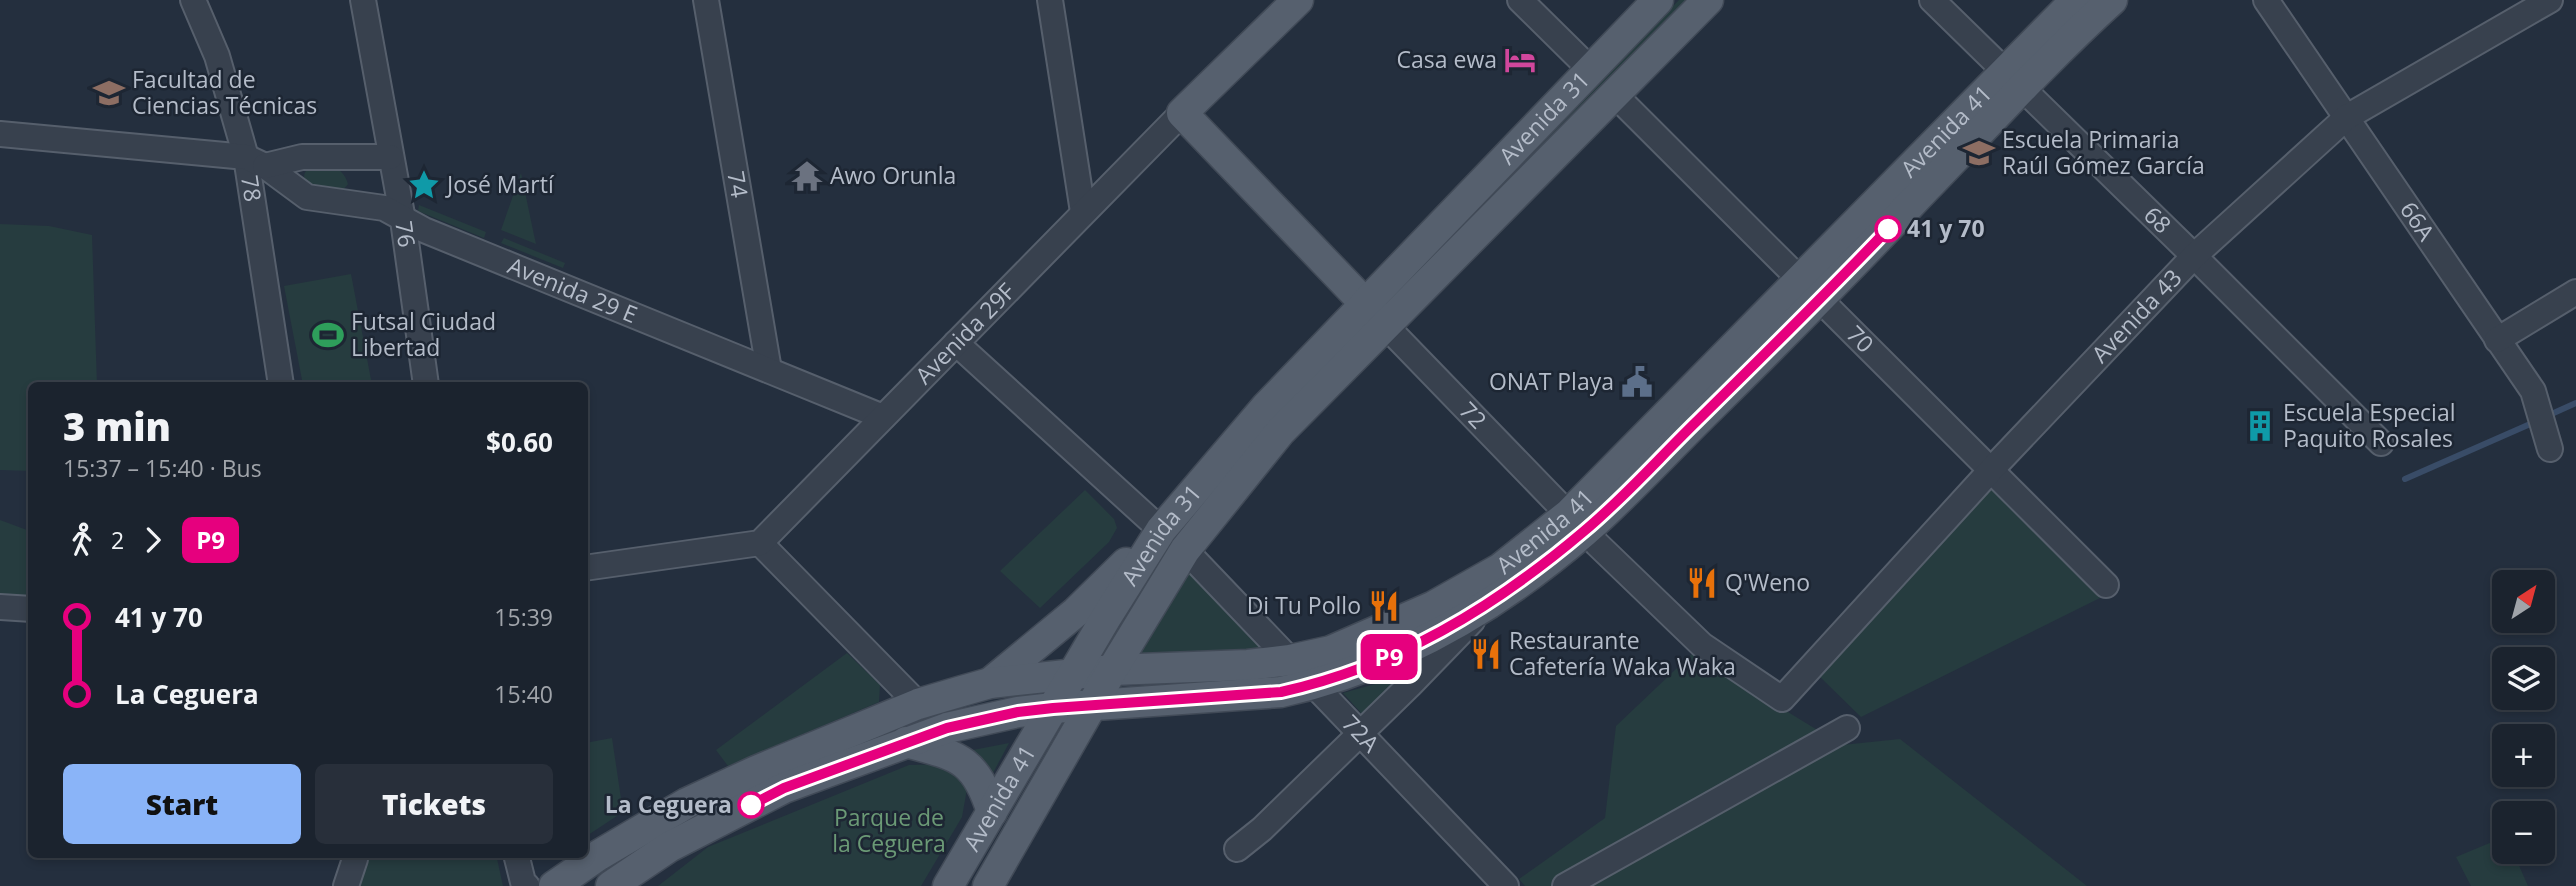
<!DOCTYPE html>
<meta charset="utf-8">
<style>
:root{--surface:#1b232e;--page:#282f3a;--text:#f1f3f6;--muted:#a0a4aa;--line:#39404a;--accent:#8ab4f8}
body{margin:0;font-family:"Open Sans",sans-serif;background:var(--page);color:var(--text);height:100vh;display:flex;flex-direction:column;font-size:26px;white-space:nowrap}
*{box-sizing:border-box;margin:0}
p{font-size:23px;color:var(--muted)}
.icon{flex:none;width:38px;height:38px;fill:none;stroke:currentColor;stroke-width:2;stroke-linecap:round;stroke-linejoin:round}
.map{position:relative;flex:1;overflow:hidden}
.details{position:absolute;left:28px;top:382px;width:560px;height:476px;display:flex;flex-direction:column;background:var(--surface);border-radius:10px;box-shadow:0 4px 10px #0003,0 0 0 2px var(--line)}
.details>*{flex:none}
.badge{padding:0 14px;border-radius:10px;font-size:24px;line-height:46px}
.needle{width:46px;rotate:36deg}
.fabs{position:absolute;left:2492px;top:570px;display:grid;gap:14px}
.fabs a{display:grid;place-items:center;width:63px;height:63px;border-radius:10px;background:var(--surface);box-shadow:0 4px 10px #0003,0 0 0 2px var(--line);font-size:35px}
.map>.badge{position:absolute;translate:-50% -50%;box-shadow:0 0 0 4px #fff}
.legs{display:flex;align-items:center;gap:10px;height:77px;padding:0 35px;font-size:23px}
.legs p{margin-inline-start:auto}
.head{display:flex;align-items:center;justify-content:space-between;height:119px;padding:0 35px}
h1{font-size:38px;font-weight:800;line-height:52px}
.action{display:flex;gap:14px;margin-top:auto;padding:14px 35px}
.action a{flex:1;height:80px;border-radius:10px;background:var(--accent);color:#111;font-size:28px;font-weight:800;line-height:80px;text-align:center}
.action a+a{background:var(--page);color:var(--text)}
ul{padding:0 35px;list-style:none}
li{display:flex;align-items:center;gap:24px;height:77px;font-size:26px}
li i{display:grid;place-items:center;width:10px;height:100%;margin:0 9px;background:currentColor}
li i::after{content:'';width:18px;height:18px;margin:-9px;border:5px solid;border-radius:50%;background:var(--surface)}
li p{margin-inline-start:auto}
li:first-child i{background:linear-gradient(#0000 50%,currentColor 0)}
li:last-child i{background:linear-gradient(currentColor 50%,#0000 0)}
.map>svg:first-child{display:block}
.green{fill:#263c3f}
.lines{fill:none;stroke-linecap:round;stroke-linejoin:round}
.stream{stroke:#394c67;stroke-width:6}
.minor-casing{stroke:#565f6c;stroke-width:28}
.major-casing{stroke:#414a57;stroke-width:33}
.minor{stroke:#38414e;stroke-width:24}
.major{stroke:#56606e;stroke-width:30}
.line-1-casing{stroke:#fff;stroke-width:16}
.line-1{stroke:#e6007e;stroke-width:10}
.stop-1-dot{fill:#fff;stroke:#e6007e;stroke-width:3.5}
.labels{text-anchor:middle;stroke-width:5;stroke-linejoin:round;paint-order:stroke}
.poi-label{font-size:23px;fill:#b4bcc9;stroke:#1d2633;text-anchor:start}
.street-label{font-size:23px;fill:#b4bcc9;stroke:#1d2633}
.stop-label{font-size:23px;font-weight:bold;fill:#b4bcc9;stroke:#1d2633;text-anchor:start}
.park-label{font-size:23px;fill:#6b9a76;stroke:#1d2633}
</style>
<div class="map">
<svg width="2576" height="886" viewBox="0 0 2576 886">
<rect width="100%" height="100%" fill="#242f3e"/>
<path class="green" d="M 1679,0 L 1688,0 L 1391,301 L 1387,296 Z
M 313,165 C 329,165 343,166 348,184 C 334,206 284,182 313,165 Z
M 521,173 L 534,235 L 536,244 L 501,230 Z
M 419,205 L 486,232 L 484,238 L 418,211 Z
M 0,224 L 49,226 L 92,235 L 97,385 L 32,385 L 31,471 L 0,470 Z
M 504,238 L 565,263 L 563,268 L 501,243 Z
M 351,274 L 372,385 L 303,385 L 284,286 Z
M 1991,482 L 2108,594 L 1861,717 L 1817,674 Z
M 1085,490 L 1114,519 L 1117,528 L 1109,542 L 1040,608 L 1000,571 Z
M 0,520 L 27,530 L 31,538 L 32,598 L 0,596 Z
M 1185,550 L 1290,660 L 1112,670 Z
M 1696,650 L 1778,706 L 1842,745 L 1900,739 L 2087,886 L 1525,886 L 1519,879 L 1605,818 L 1616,726 Z
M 847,653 L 880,685 L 879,702 L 728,766 L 716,750 Z
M 1400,677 L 1392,689 L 1362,714 L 1343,693 Z
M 612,738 L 623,812 L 585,837 L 585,743 Z
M 1009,743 L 992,775 L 968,751 Z
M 909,765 C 940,765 951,761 967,789 L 962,817 L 921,886 L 658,886 L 708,847 Z
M 2504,837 L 2504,852 L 2513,852 L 2528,886 L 2471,886 L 2456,857 Z
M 354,854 L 496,854 L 503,886 L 346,886 Z"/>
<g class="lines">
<path class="stream" d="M 2547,416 L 2576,403
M 2405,479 L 2537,421"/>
<defs>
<g id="minor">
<path id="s1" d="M 193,0 L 217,56 L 246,157 L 281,385"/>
<path id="s2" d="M 363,0 L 403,220 L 426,385"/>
<path id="s3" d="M 706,0 L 769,370"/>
<path d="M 1050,0 L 1083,212"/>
<path d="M 1520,0 L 1590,69"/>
<path id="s4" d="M 1932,0 L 2194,256 L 2381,443"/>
<path id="s5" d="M 2266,0 L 2533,391 L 2550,449"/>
<path id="s6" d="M 1615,95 L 2106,585"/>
<path id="s7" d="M 0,134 L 246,157 L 265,166 L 307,197 L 384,208 L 424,230 L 883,417"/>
<path d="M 265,166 L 302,157 L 390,157"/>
<path id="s8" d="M 1385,325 L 1597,544 L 1702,645 L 1782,699 L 1991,470 L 2194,256 L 2347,117 L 2550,0"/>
<path d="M 2497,340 L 2576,292"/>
<path d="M 956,343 L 1161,530"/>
<path d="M 760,543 L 918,704"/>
<path id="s9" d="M 1185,550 L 1506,886"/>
<path id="s10" d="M 584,568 L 760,543 L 1182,113"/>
<path d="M 0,607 L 32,609"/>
<path d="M 1237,849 L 1262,829 L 1410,685 L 1472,621"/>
<path d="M 516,854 L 523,882 L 527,886"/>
<path d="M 346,886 L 355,859 L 354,854"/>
<path d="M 1565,886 L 1847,728"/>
</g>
<g id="major">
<path d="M 1298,0 L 1182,113 L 1378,317"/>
<path d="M 990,683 L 1076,612 L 1126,563"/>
<path d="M 906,742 C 957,756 975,757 992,812"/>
<path id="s11" d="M 554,886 L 599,855 L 687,803 L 756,771 L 918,704 L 962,691 L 990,683 L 1112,670 L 1248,665 L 1290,660 L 1331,651 L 1432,607 L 1501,568 L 1569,514 L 2076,0"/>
<path d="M 611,886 L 669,847 L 784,788 L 947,728 L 1018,712 L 1053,708 L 1281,692 C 1395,667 1496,608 1584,532 C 1628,493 1668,449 1710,408 C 1783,336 1855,263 1926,188 C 1987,125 2047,59 2112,0"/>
<path id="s12" d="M 948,886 L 1107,616 L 1161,530 L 1266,407 L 1658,0"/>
<path d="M 988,886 L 1112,670 L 1185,550 L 1280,432 L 1708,0"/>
</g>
</defs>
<use href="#minor" class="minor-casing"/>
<use href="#major" class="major-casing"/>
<use href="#minor" class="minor"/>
<use href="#major" class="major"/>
</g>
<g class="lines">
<defs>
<path id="line-1" d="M 751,805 L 784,788 L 947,728 L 1018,712 L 1053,708 L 1281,692 C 1397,666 1492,609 1583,532 C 1623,499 1659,458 1697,421 C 1761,358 1826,294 1888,229"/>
</defs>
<use href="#line-1" class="line-1-casing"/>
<use href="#line-1" class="line-1"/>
</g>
<defs>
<symbol id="hotel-bare" viewBox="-9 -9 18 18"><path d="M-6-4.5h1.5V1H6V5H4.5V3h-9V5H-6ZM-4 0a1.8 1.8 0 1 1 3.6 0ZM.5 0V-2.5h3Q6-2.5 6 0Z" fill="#d1479c" stroke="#1d2633" stroke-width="2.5" paint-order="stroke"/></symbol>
<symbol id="university-bare" viewBox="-9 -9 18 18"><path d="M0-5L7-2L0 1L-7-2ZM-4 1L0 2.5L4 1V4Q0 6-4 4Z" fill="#8d6e63" stroke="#1d2633" stroke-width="2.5" paint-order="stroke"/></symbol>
<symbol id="school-bare" viewBox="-9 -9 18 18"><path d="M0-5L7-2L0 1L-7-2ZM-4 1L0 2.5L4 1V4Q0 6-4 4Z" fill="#8d6e63" stroke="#1d2633" stroke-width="2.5" paint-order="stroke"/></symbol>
<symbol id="temple-bare" viewBox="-9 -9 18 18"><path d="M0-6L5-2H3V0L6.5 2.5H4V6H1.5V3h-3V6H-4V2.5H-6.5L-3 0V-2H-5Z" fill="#6b7280" stroke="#1d2633" stroke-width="2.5" paint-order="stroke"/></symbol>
<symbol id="sight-bare" viewBox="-9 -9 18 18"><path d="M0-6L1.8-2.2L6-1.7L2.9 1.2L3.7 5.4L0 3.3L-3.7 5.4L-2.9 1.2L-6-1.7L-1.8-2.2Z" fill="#0f9aa8" stroke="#1d2633" stroke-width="2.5" paint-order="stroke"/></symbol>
<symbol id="stadium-bare" viewBox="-9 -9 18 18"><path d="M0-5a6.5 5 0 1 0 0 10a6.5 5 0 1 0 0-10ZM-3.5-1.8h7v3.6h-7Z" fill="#2e9e5b" stroke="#1d2633" stroke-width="2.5" paint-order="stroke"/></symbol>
<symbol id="civic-bare" viewBox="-9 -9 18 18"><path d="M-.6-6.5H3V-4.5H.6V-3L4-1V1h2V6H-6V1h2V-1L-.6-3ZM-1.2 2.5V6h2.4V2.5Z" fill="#5c6f8a" stroke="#1d2633" stroke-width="2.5" paint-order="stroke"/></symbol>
<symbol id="building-bare" viewBox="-9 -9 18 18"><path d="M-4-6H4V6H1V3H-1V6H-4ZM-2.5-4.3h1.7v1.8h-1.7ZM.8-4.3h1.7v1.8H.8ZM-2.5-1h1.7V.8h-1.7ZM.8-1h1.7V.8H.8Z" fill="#0f9aa8" stroke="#1d2633" stroke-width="2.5" paint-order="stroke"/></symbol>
<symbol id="restaurant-bare" viewBox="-9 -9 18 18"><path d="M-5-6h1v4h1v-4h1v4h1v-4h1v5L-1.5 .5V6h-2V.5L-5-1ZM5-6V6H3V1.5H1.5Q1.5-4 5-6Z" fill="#e8710a" stroke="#1d2633" stroke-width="2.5" paint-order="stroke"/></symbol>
</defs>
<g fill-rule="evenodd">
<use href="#hotel-bare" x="1498" y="38" width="44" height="44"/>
<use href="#university-bare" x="87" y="71" width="44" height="44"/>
<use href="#school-bare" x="1957" y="131" width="44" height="44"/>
<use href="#temple-bare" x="785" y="154" width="44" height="44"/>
<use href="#sight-bare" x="402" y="163" width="44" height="44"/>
<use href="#stadium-bare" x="306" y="313" width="44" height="44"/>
<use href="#civic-bare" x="1615" y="360" width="44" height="44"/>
<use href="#building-bare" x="2238" y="404" width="44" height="44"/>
<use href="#restaurant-bare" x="1680" y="561" width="44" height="44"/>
<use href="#restaurant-bare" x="1362" y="584" width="44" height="44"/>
<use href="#restaurant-bare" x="1464" y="632" width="44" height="44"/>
</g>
<g class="stop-1-dot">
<circle cx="1888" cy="229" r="12"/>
<circle cx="751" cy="805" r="12"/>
</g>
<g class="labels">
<g class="poi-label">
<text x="1497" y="68" text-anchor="end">Casa ewa</text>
<text x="132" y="88">Facultad de<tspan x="132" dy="26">Ciencias Técnicas</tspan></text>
<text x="2002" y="148">Escuela Primaria<tspan x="2002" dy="26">Raúl Gómez García</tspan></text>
<text x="830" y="184">Awo Orunla</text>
<text x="447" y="193">José Martí</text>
<text x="351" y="330">Futsal Ciudad<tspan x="351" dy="26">Libertad</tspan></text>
<text x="1614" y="390" text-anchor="end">ONAT Playa</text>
<text x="2283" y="421">Escuela Especial<tspan x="2283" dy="26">Paquito Rosales</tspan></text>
<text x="1725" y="591">Q'Weno</text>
<text x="1361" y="614" text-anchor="end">Di Tu Pollo</text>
<text x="1509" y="649">Restaurante<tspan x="1509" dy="26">Cafetería Waka Waka</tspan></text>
</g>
<g class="street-label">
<text dy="8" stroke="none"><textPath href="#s12" startOffset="978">Avenida 31</textPath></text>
<text dy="8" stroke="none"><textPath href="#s11" startOffset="1640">Avenida 41</textPath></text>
<text dy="8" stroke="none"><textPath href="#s3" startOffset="187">74</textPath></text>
<text dy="8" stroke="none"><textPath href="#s1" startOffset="198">78</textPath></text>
<text dy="8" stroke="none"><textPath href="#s4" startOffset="315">68</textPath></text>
<text dy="8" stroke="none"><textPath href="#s5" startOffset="268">66A</textPath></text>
<text dy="8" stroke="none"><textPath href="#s2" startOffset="238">76</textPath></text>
<text dy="8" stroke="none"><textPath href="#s7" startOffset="604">Avenida 29 E</textPath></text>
<text dy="8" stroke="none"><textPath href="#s8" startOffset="1069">Avenida 43</textPath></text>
<text dy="8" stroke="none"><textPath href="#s10" startOffset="471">Avenida 29F</textPath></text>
<text dy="8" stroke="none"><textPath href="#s6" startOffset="346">70</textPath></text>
<text dy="8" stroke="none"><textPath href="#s8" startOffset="126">72</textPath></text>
<text dy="8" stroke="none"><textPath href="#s11" startOffset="1073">Avenida 41</textPath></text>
<text dy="8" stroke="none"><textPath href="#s12" startOffset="411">Avenida 31</textPath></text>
<text dy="8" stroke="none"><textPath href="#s9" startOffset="254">72A</textPath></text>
<text dy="8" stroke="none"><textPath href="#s12" startOffset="102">Avenida 41</textPath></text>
</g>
<g class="stop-label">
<text x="1907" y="237">41 y 70</text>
<text x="732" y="813" text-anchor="end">La Ceguera</text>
</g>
<g class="park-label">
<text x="889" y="826">Parque de<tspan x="889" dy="26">la Ceguera</tspan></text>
</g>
</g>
</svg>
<div class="fabs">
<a><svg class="needle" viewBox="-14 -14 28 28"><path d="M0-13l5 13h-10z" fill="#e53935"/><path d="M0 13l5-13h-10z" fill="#a0a4aa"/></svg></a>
<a><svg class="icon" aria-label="layers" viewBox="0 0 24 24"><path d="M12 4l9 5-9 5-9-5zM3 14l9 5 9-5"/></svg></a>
<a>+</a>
<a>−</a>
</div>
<b class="badge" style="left:1389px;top:657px;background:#e6007e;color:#fff">P9</b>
<section class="details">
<div class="head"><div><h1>3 min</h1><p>15:37 – 15:40 · Bus</p></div><b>$0.60</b></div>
<div class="legs"><svg class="icon" aria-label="walk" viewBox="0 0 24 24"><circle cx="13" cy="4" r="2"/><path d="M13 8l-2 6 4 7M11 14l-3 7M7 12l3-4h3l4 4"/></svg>2<svg class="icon" aria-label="forward" viewBox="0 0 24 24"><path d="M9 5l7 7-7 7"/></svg><b class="badge" style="background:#e6007e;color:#fff">P9</b></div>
<ul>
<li><i style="color:#e6007e"></i><b>41 y 70</b><p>15:39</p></li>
<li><i style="color:#e6007e"></i><b>La Ceguera</b><p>15:40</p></li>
</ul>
<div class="action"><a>Start</a><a>Tickets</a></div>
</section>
</div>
